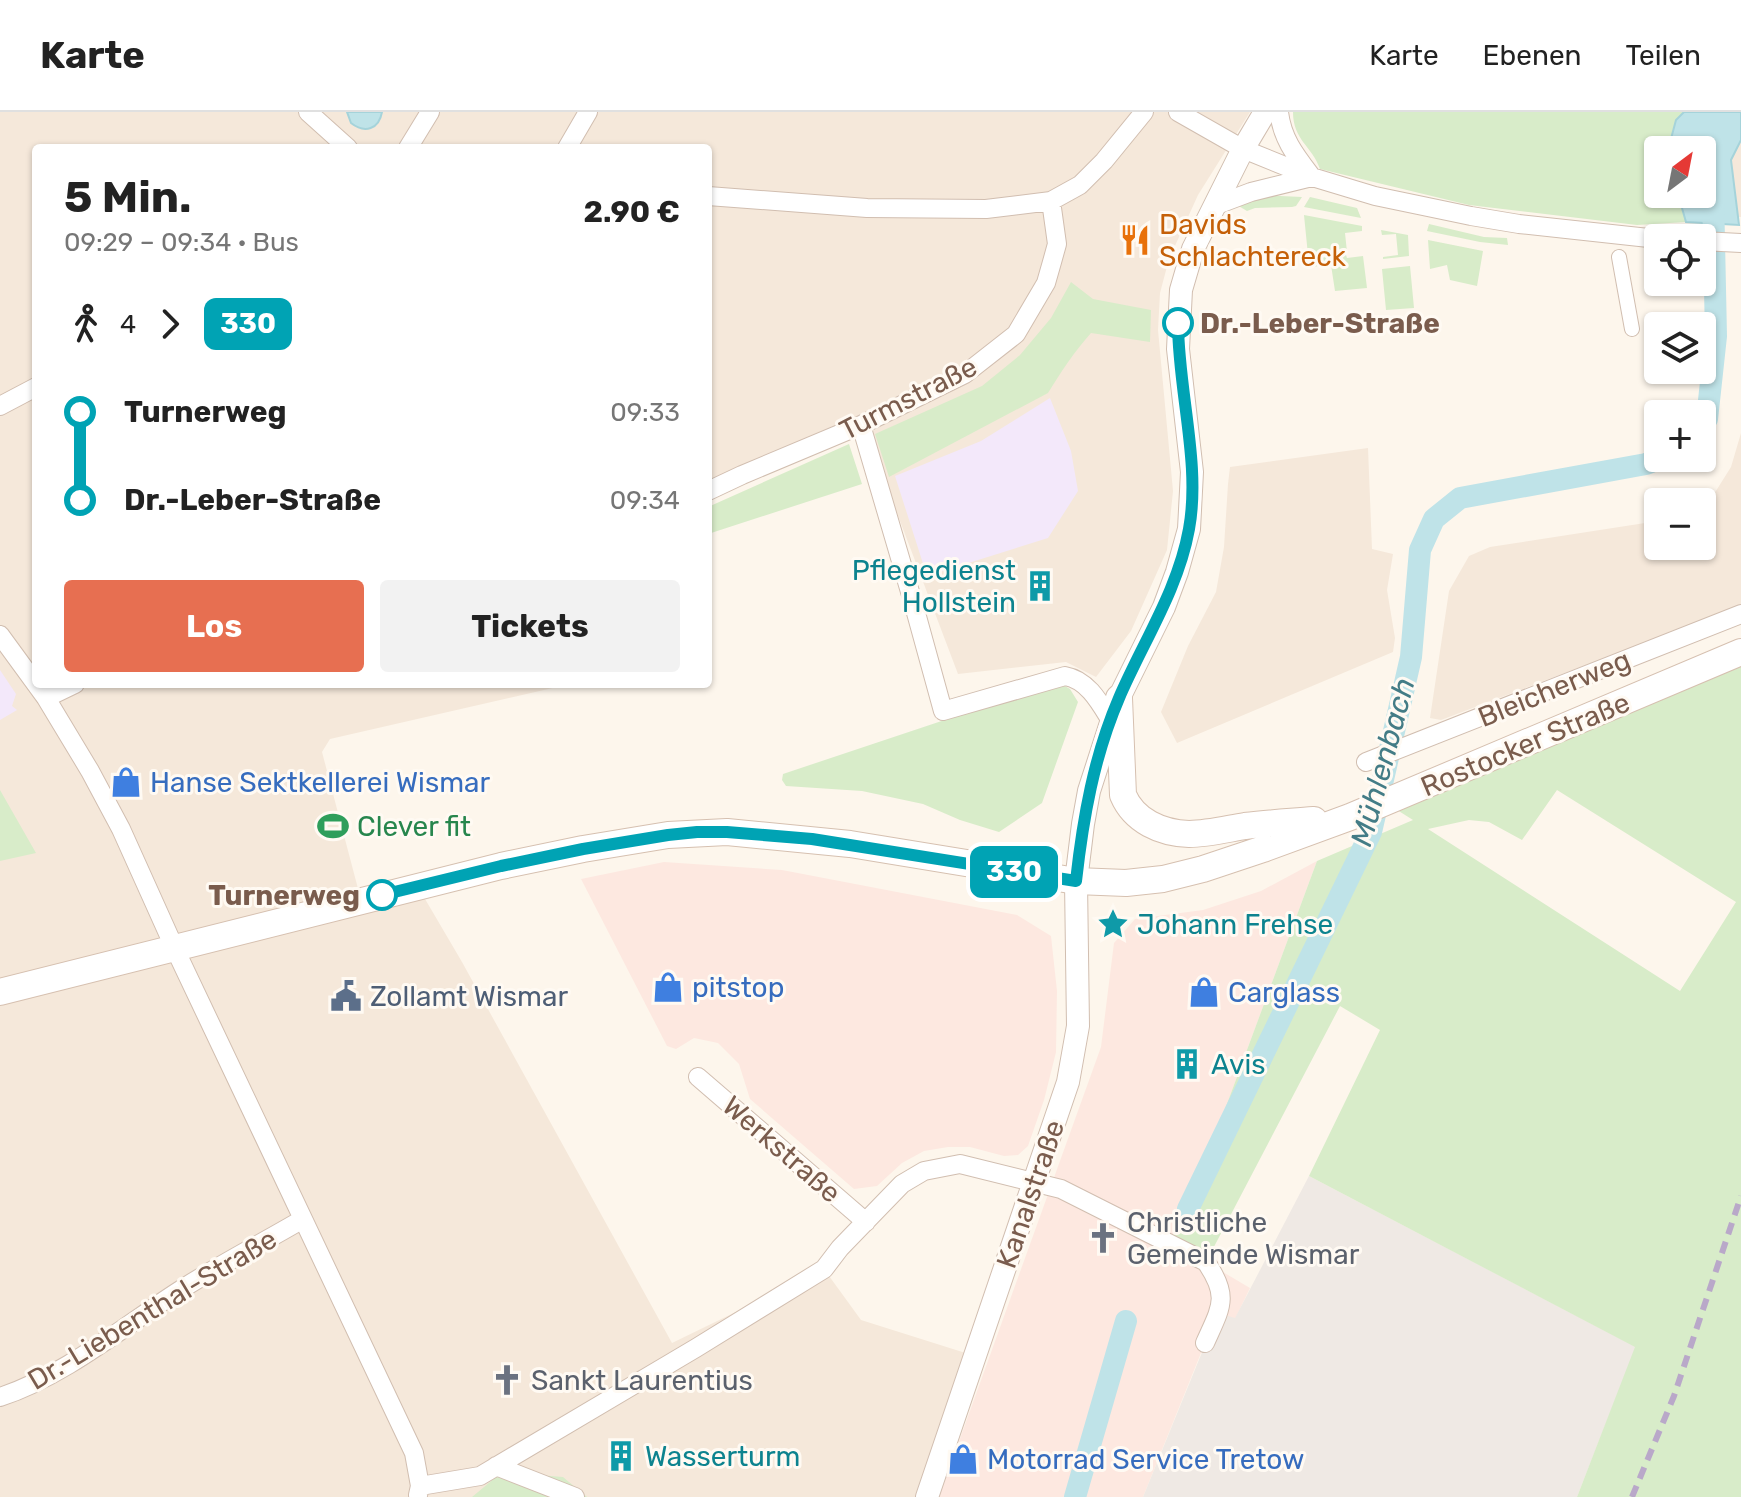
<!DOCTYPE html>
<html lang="de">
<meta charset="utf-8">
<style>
:root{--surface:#fff;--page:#f2f2f2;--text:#222;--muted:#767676;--line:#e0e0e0;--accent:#e76f51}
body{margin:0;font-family:Rubik,sans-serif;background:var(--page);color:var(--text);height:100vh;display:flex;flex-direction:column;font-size:30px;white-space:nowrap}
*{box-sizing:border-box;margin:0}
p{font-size:26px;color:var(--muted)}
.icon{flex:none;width:44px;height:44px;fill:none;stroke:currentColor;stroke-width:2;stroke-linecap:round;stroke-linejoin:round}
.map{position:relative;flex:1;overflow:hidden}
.drawer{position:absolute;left:32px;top:32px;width:680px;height:544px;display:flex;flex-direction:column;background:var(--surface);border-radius:8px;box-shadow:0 2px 6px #0004}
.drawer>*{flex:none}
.badge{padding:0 16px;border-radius:12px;font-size:28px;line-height:52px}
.needle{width:52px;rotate:32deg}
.buttons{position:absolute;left:1644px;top:24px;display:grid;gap:16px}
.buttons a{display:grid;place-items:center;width:72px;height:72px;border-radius:8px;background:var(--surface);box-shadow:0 2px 6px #0004;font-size:40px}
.map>.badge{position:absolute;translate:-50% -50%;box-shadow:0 0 0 4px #fff}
.legs{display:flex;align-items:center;gap:12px;height:88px;padding:0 32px;font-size:26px}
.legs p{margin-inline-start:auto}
.headline{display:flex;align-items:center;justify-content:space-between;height:136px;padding:0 32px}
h1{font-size:44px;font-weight:700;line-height:60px}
.button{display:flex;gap:16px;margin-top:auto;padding:16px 32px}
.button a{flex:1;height:92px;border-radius:8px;background:var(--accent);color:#fff;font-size:32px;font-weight:700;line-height:92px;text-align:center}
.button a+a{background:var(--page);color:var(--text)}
ul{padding:0 32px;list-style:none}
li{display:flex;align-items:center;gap:28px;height:88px;font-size:30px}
li i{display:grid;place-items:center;width:12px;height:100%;margin:0 10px;background:currentColor}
li i::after{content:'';width:20px;height:20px;margin:-10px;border:6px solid;border-radius:50%;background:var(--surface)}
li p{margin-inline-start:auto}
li:first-child i{background:linear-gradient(#0000 50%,currentColor 0)}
li:last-child i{background:linear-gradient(currentColor 50%,#0000 0)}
header{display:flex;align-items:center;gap:48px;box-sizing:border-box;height:112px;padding:0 40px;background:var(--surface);border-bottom:2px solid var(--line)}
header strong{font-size:38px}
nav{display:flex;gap:44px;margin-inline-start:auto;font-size:28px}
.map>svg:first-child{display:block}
.residential{fill:#f5e8da}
.commercial{fill:#fde8e0}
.industrial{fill:#efe9e4}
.education{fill:#f3e8fa}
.green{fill:#d8ecc9;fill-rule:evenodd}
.water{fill:#bfe3e8;stroke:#a5d3da;stroke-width:2}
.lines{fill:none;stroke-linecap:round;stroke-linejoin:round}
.canal{stroke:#bfe3e8;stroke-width:22}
.pedestrian-casing{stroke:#d1beb0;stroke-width:16}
.minor-casing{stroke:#d1beb0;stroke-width:20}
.tertiary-casing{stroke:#d1beb0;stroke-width:24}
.secondary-casing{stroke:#d6c0b0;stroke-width:28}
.pedestrian{stroke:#fff;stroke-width:14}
.minor{stroke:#fff;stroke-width:18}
.tertiary{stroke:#fff;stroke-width:22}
.secondary{stroke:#fff;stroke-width:26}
.rail{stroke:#b9a8c9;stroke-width:6;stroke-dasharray:12 8;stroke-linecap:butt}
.line-1-casing{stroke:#fff;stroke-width:18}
.line-1{stroke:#00a3b4;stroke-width:12}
.stop-1-dot{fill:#fff;stroke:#00a3b4;stroke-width:4}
.labels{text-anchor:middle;stroke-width:6;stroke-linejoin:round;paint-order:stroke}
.food-label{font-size:28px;fill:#c56008;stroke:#fffaf3;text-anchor:start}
.stop-label{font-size:28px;font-weight:bold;fill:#7a5c4d;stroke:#fffaf3;text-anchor:start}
.street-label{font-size:28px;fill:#7a5c4d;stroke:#fffaf3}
.culture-label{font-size:28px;fill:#0d838f;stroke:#fffaf3;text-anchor:start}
.shop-label{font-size:28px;fill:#366cbe;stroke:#fffaf3;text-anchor:start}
.leisure-label{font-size:28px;fill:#27864d;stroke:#fffaf3;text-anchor:start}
.service-label{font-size:28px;fill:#4e5e75;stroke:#fffaf3;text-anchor:start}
.worship-label{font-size:28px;fill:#5b616d;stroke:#fffaf3;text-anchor:start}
.water-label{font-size:30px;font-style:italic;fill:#437c86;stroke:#fffaf3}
</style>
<header>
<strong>Karte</strong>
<nav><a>Karte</a><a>Ebenen</a><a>Teilen</a></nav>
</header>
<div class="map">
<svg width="1741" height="1385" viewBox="0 0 1741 1385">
<rect width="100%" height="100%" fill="#fdf6ec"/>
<path class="residential" d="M 0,0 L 1250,0 L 1198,83 L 1169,147 L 1160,181 L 1158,218 L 1173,379 L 1167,438 L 1131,519 L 1096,565 L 1066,550 L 958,562 L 886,372 L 861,313 L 708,379 L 708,36 L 36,36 L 36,572 L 570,572 L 330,627 L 322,640 L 361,788 L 418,775 L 462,850 L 672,1231 L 824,1157 L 861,1208 L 975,1244 L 927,1385 L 0,1385 Z
M 1741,28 L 1741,105 L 1738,105 L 1731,48 Z
M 1741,321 L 1741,494 L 1441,608 L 1430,606 L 1449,479 L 1469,444 L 1490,435 L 1658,409 L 1658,434 L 1702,434 L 1701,390 L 1714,382 L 1731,355 Z
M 1368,336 L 1372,437 L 1393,442 L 1387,478 L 1395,526 L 1393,540 L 1177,631 L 1161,600 L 1188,534 L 1216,480 L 1224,435 L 1228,372 L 1230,355 Z"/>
<path class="commercial" d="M 1317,749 L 1188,1097 L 1172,1125 L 1206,1150 L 1250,1176 L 1235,1207 L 1219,1202 L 1205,1231 L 1143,1385 L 939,1385 L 1101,935 L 1114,831 L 1135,807 L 1203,798 L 1261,779 Z
M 664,750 L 782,758 L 1017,803 L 1051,824 L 1057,879 L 1056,940 L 1044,988 L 1028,1034 L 1018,1043 L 1004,1044 L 970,1035 L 948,1035 L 924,1039 L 902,1051 L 877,1074 L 854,1077 L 750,987 L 739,952 L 718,931 L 694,926 L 676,937 L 667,934 L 581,767 Z"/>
<path class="industrial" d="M 1309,1064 L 1636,1235 L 1577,1385 L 1143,1385 L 1218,1201 L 1235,1206 Z"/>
<path class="education" d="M 1050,286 L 1071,339 L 1078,379 L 1048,426 L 927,464 L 895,364 L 981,329 Z
M 0,558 L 16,582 L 12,594 L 17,598 L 0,608 Z"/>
<path class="green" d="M 1293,0 L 1741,0 L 1741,28 L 1731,48 L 1739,113 L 1686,110 L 1637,113 L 1469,93 L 1320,57 C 1312,34 1293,28 1293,0 ZM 1658,38 L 1702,38 L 1702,82 L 1658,82 Z
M 1262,83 L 1302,85 L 1296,94 L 1292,95 L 1255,96 L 1247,99 L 1237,93 Z
M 1310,85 L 1357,96 L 1361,106 L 1304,95 Z
M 1304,103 L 1362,114 L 1362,119 L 1345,121 L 1347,140 L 1308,143 Z
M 1429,112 L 1484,125 L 1507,126 L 1508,133 L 1480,130 L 1427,119 Z
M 1381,118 L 1408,123 L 1409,144 L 1383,147 L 1383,145 L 1398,143 L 1396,122 L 1382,123 Z
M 1428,128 L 1483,139 L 1477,174 L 1450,168 L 1447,153 L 1430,157 Z
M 1346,143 L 1347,146 L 1363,144 L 1367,176 L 1335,179 L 1331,153 L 1309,155 L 1309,147 Z
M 1410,154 L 1414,196 L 1386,198 L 1382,157 Z
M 1071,170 L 1093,187 L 1151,198 L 1150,230 L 1091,221 C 1074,240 1061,260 1048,281 L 889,365 L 875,322 L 982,274 L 1020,243 L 1051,206 Z
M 849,332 L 862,372 L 708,422 L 708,395 Z
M 1741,540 L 1741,1385 L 1577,1385 L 1635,1235 L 1309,1064 L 1380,918 L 1340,894 L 1206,1150 L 1172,1125 L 1188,1097 L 1317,749 L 1413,708 L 1386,691 ZM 1557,678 L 1736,790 L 1680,879 L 1428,717 L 1469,708 L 1489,710 L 1522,728 Z
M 1058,570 L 1070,577 L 1078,590 L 1042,691 L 999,720 L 960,708 L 923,692 L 862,679 L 786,674 L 782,668 L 783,662 Z
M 0,678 L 36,741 L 0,749 Z
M 502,1360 L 563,1365 L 587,1385 L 472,1385 Z"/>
<path class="water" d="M 347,0 L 382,0 C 379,17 365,22 351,11 Z
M 1684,0 L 1741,0 L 1741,28 L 1731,48 L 1739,113 L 1686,110 L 1678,82 L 1702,82 L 1702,38 L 1668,38 L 1676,8 Z"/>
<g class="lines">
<path class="canal" d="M 1702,313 L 1707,307 L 1716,224 L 1713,81
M 1188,1097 L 1371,720 L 1411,545 L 1420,438 L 1434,407 L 1460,386 L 1646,352 L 1661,346
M 1075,1385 L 1126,1209"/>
<defs>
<path id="pedestrian" d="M 1619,145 L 1632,217"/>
<path id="minor" d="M 308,0 L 348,36
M 1178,0 L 1243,37 L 1312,65 L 1375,84 L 1471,104 L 1519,112 L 1658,127
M 408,36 L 430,0
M 567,36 L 588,0
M 708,84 L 867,96 L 986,97 L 1051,89 L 1080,73 L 1104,49 L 1144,0
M 1214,94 L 1251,80 L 1312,65 C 1296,44 1282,27 1279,0
M 1702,129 L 1741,131
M 0,294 L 36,275
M 861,313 L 913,490 L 943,599 L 1065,564 C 1088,568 1100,591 1111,609
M 708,379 L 742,363 L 861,313 L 965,262 L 1016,222 L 1046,171 L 1052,150 L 1057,132 L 1051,89
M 0,523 L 46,586 L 90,659 L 121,717 L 175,837 L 414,1341 L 420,1374 L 418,1383
M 46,586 L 75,572
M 1366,650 L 1741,502
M 698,965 L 866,1110
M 0,1285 C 67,1263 126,1212 185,1175 C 223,1151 264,1130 303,1107
M 496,1354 L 575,1385
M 420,1374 L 480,1364 L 696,1236 L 824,1157 L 840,1136 L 902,1072 L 924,1059 L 960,1052 L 1061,1077 L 1206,1150 C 1230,1185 1221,1195 1205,1231"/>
<path id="tertiary" d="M 927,1385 L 1068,970 L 1078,914 L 1076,769 L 1083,712 L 1089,679 L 1119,586 L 1164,495 L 1177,460 L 1189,417 L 1192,360 L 1178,237 L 1181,178 L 1193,137 L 1243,37 L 1265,0"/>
<path id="secondary" d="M 1119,586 L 1123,683 C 1134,709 1161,721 1189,722 C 1207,722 1227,717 1245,714 C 1268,711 1291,710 1314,708
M 0,880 L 501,754 L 583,737 L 668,723 L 727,720 L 850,732 L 1076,769 L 1126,771 L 1163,767 L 1203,757 L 1263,737 L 1350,705 L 1741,540"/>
</defs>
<use href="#pedestrian" class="pedestrian-casing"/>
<use href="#minor" class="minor-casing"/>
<use href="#tertiary" class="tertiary-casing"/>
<use href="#secondary" class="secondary-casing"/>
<use href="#pedestrian" class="pedestrian"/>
<use href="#minor" class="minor"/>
<use href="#tertiary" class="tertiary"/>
<use href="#secondary" class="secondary"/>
<path class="rail" d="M 1632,1385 L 1674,1284 L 1741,1084"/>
</g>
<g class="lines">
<defs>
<path id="line-1" d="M 382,783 L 501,754 L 583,737 L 668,723 L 697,720 L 727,720 L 812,727 L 1076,769 C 1083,706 1094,644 1119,586 C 1143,530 1178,478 1189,417 C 1201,352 1178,278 1178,211"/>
</defs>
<use href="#line-1" class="line-1-casing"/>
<use href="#line-1" class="line-1"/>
</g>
<defs>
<symbol id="restaurant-bare" viewBox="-9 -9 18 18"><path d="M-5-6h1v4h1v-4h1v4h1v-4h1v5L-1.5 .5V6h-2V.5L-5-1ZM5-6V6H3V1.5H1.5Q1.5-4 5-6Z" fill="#e8710a" stroke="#fffaf3" stroke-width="2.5" paint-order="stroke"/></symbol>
<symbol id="building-bare" viewBox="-9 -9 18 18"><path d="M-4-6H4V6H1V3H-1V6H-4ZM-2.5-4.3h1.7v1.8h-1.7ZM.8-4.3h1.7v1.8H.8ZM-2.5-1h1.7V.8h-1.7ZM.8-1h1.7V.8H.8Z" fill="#0f9aa8" stroke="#fffaf3" stroke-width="2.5" paint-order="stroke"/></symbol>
<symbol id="shop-bare" viewBox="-9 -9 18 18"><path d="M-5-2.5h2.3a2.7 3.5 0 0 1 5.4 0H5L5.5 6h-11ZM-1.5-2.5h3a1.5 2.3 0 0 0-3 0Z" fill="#3f7fe0" stroke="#fffaf3" stroke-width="2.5" paint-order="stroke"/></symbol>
<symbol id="stadium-bare" viewBox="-9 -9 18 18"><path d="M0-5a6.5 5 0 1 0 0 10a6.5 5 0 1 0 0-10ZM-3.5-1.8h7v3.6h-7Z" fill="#2e9e5b" stroke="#fffaf3" stroke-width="2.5" paint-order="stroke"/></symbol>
<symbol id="sight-bare" viewBox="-9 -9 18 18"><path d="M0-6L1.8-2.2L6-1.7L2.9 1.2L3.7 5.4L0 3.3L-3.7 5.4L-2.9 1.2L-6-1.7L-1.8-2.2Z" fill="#0f9aa8" stroke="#fffaf3" stroke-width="2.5" paint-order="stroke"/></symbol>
<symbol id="civic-bare" viewBox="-9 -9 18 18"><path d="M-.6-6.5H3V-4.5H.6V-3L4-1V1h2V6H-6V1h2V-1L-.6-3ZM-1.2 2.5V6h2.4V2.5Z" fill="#5c6f8a" stroke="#fffaf3" stroke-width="2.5" paint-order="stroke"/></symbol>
<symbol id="church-bare" viewBox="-9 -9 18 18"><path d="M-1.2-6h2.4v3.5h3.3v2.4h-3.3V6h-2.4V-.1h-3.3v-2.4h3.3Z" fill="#6b7280" stroke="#fffaf3" stroke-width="2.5" paint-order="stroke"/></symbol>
</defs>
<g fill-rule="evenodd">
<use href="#restaurant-bare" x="1113" y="106" width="44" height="44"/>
<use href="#building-bare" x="1018" y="452" width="44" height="44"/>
<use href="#shop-bare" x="104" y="648" width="44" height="44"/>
<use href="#stadium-bare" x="311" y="692" width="44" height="44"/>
<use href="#sight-bare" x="1091" y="790" width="44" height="44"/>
<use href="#shop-bare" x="646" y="853" width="44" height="44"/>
<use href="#shop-bare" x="1182" y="858" width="44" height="44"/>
<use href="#civic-bare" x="324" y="862" width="44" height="44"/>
<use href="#building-bare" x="1165" y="930" width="44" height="44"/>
<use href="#church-bare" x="1081" y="1104" width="44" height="44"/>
<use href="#church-bare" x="485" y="1246" width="44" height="44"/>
<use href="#building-bare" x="599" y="1322" width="44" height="44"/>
<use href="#shop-bare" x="941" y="1325" width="44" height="44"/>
</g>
<g class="stop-1-dot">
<circle cx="1178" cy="211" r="14"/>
<circle cx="382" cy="783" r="14"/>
</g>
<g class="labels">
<g class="food-label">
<text x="1159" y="122">Davids<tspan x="1159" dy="32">Schlachtereck</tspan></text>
</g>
<g class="stop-label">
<text x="1200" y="221">Dr.-Leber-Straße</text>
<text x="360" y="793" text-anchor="end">Turnerweg</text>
</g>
<g class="street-label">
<text transform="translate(908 286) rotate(-27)" y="10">Turmstraße</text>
<text transform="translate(1554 576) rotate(-22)" y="10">Bleicherweg</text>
<text transform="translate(1525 632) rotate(-23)" y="10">Rostocker Straße</text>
<text transform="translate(782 1037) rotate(41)" y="10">Werkstraße</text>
<text transform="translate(1030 1082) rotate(-71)" y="10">Kanalstraße</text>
<text transform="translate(152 1197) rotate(-31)" y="10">Dr.-Liebenthal-Straße</text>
</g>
<g class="culture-label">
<text x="1016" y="468" text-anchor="end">Pflegedienst<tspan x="1016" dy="32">Hollstein</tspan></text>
<text x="1137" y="822">Johann Frehse</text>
<text x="1211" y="962">Avis</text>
<text x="645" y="1354">Wasserturm</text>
</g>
<g class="shop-label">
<text x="150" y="680">Hanse Sektkellerei Wismar</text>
<text x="692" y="885">pitstop</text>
<text x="1228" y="890">Carglass</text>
<text x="987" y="1357">Motorrad Service Tretow</text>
</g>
<g class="leisure-label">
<text x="357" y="724">Clever fit</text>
</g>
<g class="service-label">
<text x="370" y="894">Zollamt Wismar</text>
</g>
<g class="worship-label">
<text x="1127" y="1120">Christliche<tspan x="1127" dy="32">Gemeinde Wismar</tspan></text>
<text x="531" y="1278">Sankt Laurentius</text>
</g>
<g class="water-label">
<text transform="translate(1383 650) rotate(-75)" y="10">Mühlenbach</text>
</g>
</g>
</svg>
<div class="buttons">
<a><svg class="needle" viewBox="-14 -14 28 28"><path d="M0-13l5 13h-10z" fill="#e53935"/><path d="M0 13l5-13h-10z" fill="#767676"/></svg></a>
<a><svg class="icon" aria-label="locate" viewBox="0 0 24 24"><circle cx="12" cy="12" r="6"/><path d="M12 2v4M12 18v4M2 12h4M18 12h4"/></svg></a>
<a><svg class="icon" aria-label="layers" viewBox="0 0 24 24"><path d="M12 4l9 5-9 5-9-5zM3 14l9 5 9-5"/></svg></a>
<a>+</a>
<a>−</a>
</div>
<b class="badge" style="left:1014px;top:760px;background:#00a3b4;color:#fff">330</b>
<section class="drawer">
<div class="headline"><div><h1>5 Min.</h1><p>09:29 – 09:34 · Bus</p></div><b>2.90 €</b></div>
<div class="legs"><svg class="icon" aria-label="walk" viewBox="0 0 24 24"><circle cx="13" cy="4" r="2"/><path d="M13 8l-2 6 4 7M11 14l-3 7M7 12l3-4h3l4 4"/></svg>4<svg class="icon" aria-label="forward" viewBox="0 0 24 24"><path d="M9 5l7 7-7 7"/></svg><b class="badge" style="background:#00a3b4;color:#fff">330</b></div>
<ul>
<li><i style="color:#00a3b4"></i><b>Turnerweg</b><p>09:33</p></li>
<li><i style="color:#00a3b4"></i><b>Dr.-Leber-Straße</b><p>09:34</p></li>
</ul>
<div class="button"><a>Los</a><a>Tickets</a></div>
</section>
</div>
